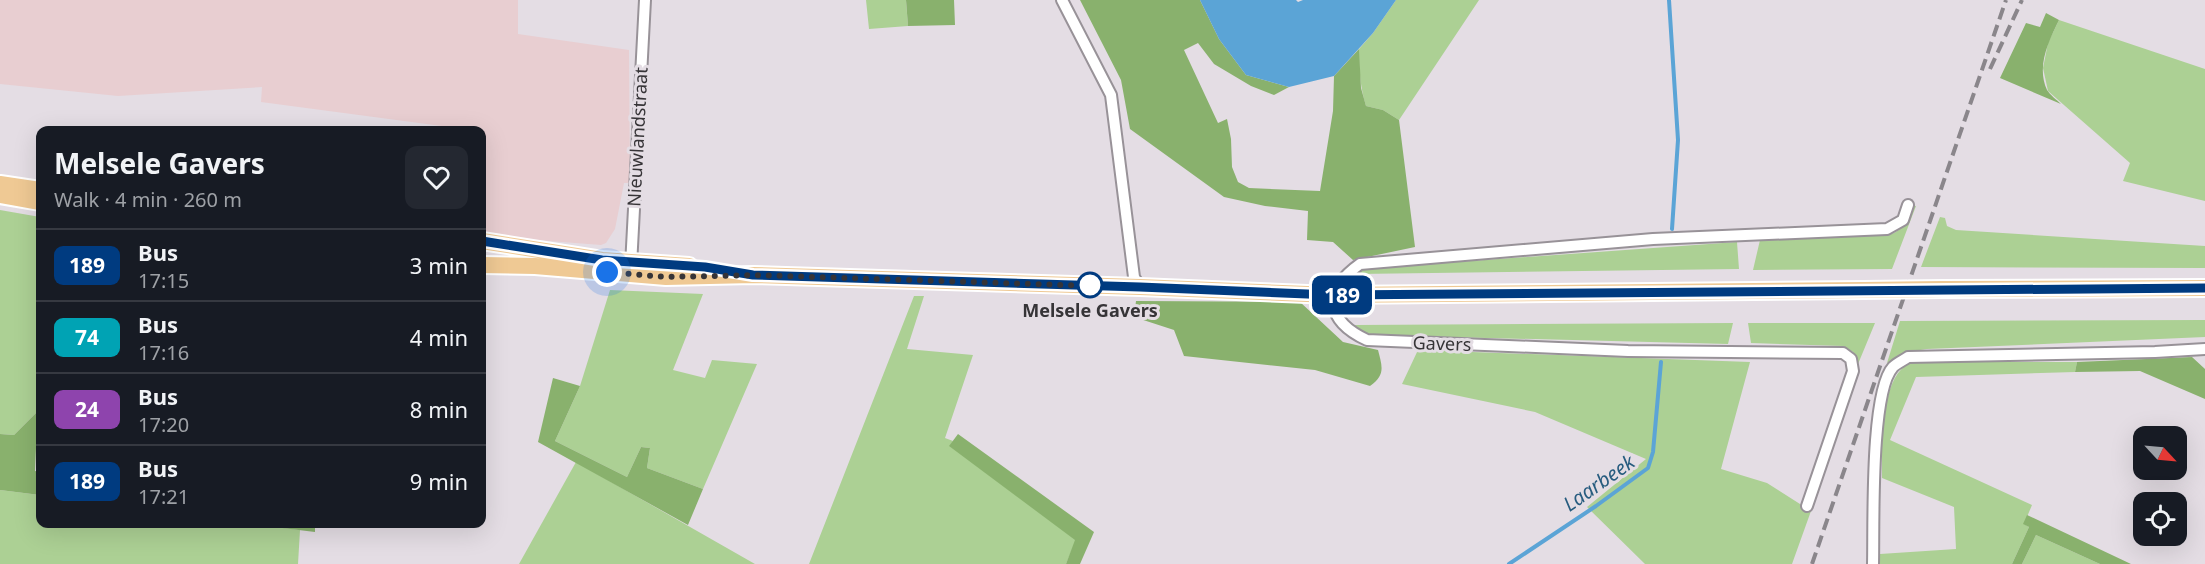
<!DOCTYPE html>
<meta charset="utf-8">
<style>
:root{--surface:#171b24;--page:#242831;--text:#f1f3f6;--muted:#9ea1a6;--line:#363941}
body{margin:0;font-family:"Noto Sans",sans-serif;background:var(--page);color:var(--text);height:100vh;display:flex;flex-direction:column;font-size:22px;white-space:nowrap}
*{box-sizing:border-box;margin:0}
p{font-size:20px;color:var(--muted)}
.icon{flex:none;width:33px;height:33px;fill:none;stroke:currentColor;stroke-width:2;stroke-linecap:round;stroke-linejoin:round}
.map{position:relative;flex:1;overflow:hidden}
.side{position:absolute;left:36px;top:126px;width:450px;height:402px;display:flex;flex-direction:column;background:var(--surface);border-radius:12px;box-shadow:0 6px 24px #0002}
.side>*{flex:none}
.badge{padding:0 12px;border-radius:9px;font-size:21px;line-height:39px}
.needle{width:39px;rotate:116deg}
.tools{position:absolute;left:2133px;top:426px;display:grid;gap:12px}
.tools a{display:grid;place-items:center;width:54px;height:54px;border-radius:12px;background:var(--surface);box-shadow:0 6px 24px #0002;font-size:30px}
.you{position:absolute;width:30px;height:30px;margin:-15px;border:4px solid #fff;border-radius:50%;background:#1a73e8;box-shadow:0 0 0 9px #1a73e833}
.map>.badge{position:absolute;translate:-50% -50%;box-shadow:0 0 0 3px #fff}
.round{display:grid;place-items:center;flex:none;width:63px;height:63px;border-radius:12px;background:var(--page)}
.headline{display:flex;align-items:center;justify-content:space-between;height:102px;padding:0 18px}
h1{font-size:28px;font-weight:700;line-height:45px}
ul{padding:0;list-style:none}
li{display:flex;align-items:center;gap:18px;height:72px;padding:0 18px;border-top:2px solid var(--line)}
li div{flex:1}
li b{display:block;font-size:22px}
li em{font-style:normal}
li .badge{min-width:66px;font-weight:700;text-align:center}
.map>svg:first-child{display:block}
.industrial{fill:#e8ced1}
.green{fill:#acd094}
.forest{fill:#89b16d}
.water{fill:#5ba4d6}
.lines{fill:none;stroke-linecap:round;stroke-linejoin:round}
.stream{stroke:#5ba4d6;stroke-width:4}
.minor-casing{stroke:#989298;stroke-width:14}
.primary-casing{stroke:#fff;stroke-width:20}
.minor{stroke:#fff;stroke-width:10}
.primary{stroke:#efc994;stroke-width:16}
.rail{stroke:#8a868b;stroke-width:4;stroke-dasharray:12 6;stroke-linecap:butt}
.primary-bridge-casing{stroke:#fff;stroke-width:20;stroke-linecap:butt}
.primary-bridge{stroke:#efc994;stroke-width:16}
.line-casing{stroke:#fff;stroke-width:14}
.line{stroke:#003b80;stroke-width:9}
.walk{stroke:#363437;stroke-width:6;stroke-dasharray:0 10.8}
.stop-dot{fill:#fff;stroke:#003b80;stroke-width:3}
.labels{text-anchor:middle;stroke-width:6;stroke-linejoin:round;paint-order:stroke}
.street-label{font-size:18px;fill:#363437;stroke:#e4dde4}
.stop-label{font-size:18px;font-weight:bold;fill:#363437;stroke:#e4dde4}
.water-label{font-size:20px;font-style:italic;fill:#275c7f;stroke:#e4dde4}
</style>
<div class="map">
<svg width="2205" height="564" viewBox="0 0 2205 564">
<rect width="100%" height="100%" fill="#e4dde4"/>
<path class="industrial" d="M 0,0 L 518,0 L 518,34 L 629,50 L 630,183 L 624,183 L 615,229 L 606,243 L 601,245 L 536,240 L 482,232 L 482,130 L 449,130 L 449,127 L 261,102 L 262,87 L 118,96 L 0,84 Z"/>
<path class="green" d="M 866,0 L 908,0 L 906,1 L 908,26 L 869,29 Z
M 1396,0 L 1479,0 L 1399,120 L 1383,110 L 1366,106 C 1360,86 1359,69 1359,49 L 1373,33 Z
M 2059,20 L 2205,69 L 2205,201 L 2123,181 L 2130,163 L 2048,91 L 2043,68 L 2048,43 Z
M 1909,205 L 1916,206 L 1892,269 L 1753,270 L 1760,240 L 1889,235 C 1906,229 1906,221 1909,205 Z
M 0,210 L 40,217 L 40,409 L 14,435 L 0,434 Z
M 1940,217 L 1945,218 L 1947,226 L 1956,230 L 2205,246 L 2205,268 L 1921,267 Z
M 1737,242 L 1739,269 L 1357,274 L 1360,269 Z
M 610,290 L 703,294 L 673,370 L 705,378 L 712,360 L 757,364 L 703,489 L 647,468 L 650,448 L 641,447 L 627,477 L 555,441 L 580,386 Z
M 914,296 L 924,296 L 907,349 L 973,355 L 945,438 L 953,441 L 950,446 L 1076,540 L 1066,564 L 809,564 Z
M 2205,320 L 2205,337 L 1927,349 L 1907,352 L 1887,363 L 1900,321 Z
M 1733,323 L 1728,344 L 1370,335 L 1356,329 L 1355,325 Z
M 1748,323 L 1875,323 L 1858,364 L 1853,352 L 1843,346 L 1751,343 Z
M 1418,350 L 1750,362 L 1721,469 L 1767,483 L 1811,511 L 1792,564 L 1645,564 L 1587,507 L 1646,459 L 1535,412 L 1402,384 Z
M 1925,362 L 2077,362 L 2075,372 L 1916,377 L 1890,440 L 2032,505 L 2024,524 L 2029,527 L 2012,564 L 1880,564 L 1880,554 L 1956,549 L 1954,507 L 1882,478 C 1882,450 1879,377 1910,363 C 1914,362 1921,362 1925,362 Z
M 576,462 L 755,564 L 519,564 Z
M 0,490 L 40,495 L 40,524 L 251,524 L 300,530 L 298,564 L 0,564 Z
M 2036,535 L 2100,564 L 2022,564 Z"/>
<path class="forest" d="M 906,0 L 954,0 L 955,25 L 908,26 Z
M 1080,0 L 1200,0 L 1219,39 L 1246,75 L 1289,87 L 1274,95 L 1251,86 L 1214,64 L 1198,43 L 1184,50 L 1218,123 L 1227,119 L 1231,139 L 1232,167 L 1238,182 L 1249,188 L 1320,191 L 1333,111 L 1334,76 L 1359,49 L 1361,88 L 1366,106 L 1383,110 L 1399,120 L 1415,247 L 1353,260 L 1333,242 L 1307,240 L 1308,211 L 1265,206 L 1224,197 L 1130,129 L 1121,80 Z
M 2046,13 L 2059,20 C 2049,41 2036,66 2047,90 C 2050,95 2057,100 2061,104 L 2000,78 L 2026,23 L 2040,27 Z
M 1136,301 L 1300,302 L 1343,342 L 1378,350 C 1382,366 1386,375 1370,386 L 1315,370 L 1184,356 L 1174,330 L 1134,317 Z
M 2192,357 L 2205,369 L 2205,399 L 2140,371 L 2075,372 L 2077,362 Z
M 553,378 L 580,386 L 555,441 L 627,477 L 641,447 L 650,448 L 647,468 L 703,489 L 688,525 L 538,442 Z
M 40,409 L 40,446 L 36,448 L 35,471 L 40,472 L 40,495 L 0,490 L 0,434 L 14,435 Z
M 958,434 L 1094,532 L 1080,564 L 1066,564 L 1075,540 L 949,446 Z
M 2027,515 L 2131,564 L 2100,564 L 2036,535 L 2022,564 L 2012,564 L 2029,527 L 2023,524 Z
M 251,524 L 315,524 L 315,532 Z"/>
<path class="water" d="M 1200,0 L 1296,0 L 1298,2 L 1303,0 L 1396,0 L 1373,33 L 1334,76 L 1289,87 L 1246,75 L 1219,39 Z"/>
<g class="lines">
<path class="stream" d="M 1669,0 L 1678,140 L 1672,229
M 1509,564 L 1596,506 L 1648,468 L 1653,452 L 1661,362"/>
<defs>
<path id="minor" d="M 1062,0 L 1111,95 L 1134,277 L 1140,287
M 631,266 L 645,0
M 1807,506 L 1853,371 L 1851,359 L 1843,353 L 1628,351 L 1367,340 C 1326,321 1322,291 1360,264 L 1653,239 L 1887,229 L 1903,220 L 1908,205
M 1873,564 C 1874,526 1870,392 1893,367 C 1897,363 1904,360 1908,357 L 2155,352 L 2205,349"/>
<path id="primary" d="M 0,184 L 40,190
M 0,195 L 40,202
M 482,241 L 602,260 L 689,266
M 482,265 L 535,266 L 666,277 L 753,275 L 1140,287 L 1332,295 L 1864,290
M 1943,289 L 2205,288"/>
</defs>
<use href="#minor" class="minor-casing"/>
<use href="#primary" class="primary-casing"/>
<use href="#minor" class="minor"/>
<use href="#primary" class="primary"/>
<path class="rail" d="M 1990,69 L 2022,0
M 1812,564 L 2006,0"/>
<defs>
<path id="primary-bridge" d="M 1864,290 L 1943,289"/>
</defs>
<use href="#primary-bridge" class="primary-bridge-casing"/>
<use href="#primary-bridge" class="primary-bridge"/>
</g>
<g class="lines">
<defs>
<path id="line" d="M 482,241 L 602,260 L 705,267 L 753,275 L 1140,287 L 1332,295 L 2205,288"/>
</defs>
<use href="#line" class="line-casing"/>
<use href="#line" class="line"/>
<path class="walk" d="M 607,272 L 666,277 L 753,275 L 1095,286 L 1090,285"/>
</g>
<circle class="stop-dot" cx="1090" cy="285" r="12"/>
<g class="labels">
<g class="street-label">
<text transform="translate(638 137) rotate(-87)" y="6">Nieuwlandstraat</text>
<text transform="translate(1442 344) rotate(2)" y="6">Gavers</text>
</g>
<g class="stop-label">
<text x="1090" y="317">Melsele Gavers</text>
</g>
<g class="water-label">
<text transform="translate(1599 483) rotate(-35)" y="7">Laarbeek</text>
</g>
</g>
</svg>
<div class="tools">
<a><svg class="needle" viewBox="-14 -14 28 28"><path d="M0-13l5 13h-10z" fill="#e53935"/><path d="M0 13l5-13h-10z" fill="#9ea1a6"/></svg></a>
<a><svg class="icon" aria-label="locate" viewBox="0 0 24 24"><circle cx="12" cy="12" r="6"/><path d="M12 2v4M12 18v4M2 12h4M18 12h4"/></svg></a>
</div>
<div class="you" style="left:607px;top:272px"></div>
<b class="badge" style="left:1342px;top:295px;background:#003b80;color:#fff">189</b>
<section class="side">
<div class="headline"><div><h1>Melsele Gavers</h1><p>Walk · 4 min · 260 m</p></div><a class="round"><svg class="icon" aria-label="heart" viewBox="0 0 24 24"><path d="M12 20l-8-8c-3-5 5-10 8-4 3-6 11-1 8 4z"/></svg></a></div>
<ul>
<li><span class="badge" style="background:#003b80;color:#fff">189</span><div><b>Bus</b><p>17:15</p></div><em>3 min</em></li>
<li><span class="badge" style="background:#00a3b4;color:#fff">74</span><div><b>Bus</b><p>17:16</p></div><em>4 min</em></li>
<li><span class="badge" style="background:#8e44ad;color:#fff">24</span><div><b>Bus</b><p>17:20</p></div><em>8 min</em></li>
<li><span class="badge" style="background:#003b80;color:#fff">189</span><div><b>Bus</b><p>17:21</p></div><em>9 min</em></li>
</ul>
</section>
</div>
